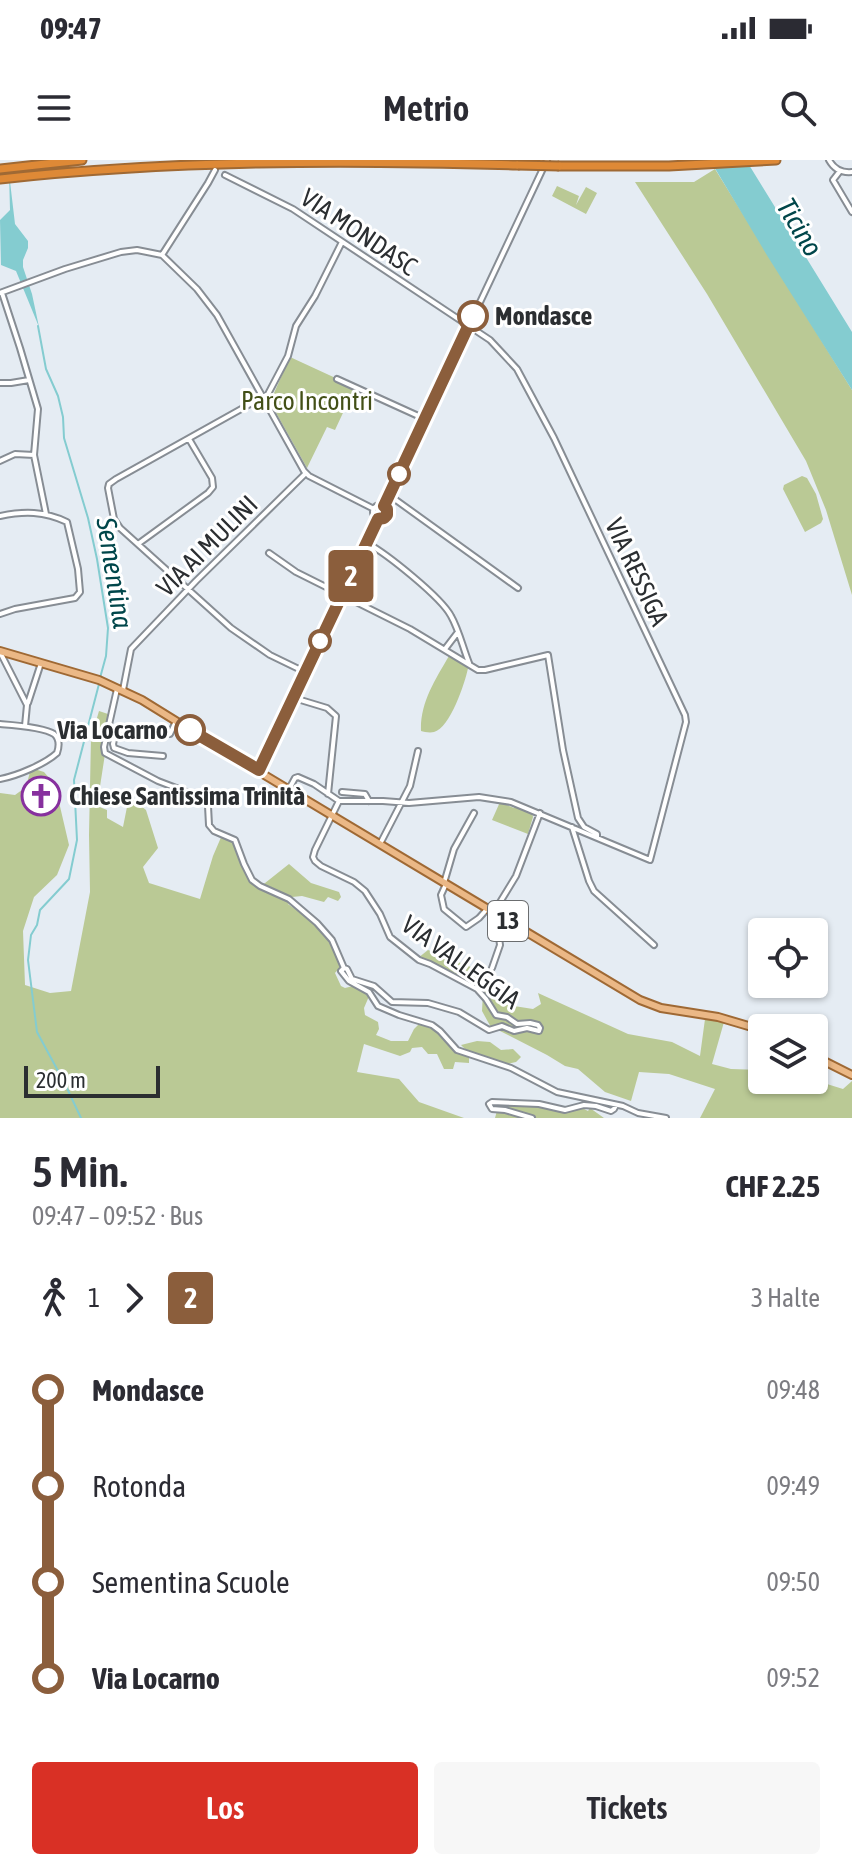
<!DOCTYPE html>
<html lang="de">
<meta charset="utf-8">
<style>
:root{--surface:#fff;--page:#f7f7f7;--text:#2b2b33;--muted:#7c7c81;--accent:#d93025}
body{margin:0;font-family:"Asap Condensed",sans-serif;background:var(--page);color:var(--text);height:100vh;display:flex;flex-direction:column;font-size:30px;white-space:nowrap}
*{box-sizing:border-box;margin:0}
p{font-size:26px;color:var(--muted)}
.icon{flex:none;width:44px;height:44px;fill:none;stroke:currentColor;stroke-width:2;stroke-linecap:round;stroke-linejoin:round}
.map{position:relative;height:958px;overflow:hidden}
.side{display:flex;flex-direction:column;background:var(--surface);flex:1}
.side>*{flex:none}
.badge{padding:0 16px;border-radius:6px;font-size:28px;line-height:52px}
.tools{position:absolute;left:748px;top:758px;display:grid;gap:16px}
.tools a{display:grid;place-items:center;width:80px;height:80px;border-radius:8px;background:var(--surface);box-shadow:0 2px 6px #0004;font-size:40px}
.scale{position:absolute;left:24px;bottom:20px;width:136px;box-sizing:border-box;padding-left:8px;border:4px solid #2b2e31;border-top:0;font-size:22px;line-height:28px;white-space:nowrap;color:#2b2e31;-webkit-text-stroke:6px #fff;paint-order:stroke}
.map>.badge{position:absolute;translate:-50% -50%;box-shadow:0 0 0 4px #fff}
.legs{display:flex;align-items:center;gap:12px;height:88px;padding:0 32px;font-size:26px}
.legs p{margin-inline-start:auto}
.head{display:flex;align-items:center;justify-content:space-between;height:136px;padding:0 32px}
h1{font-size:44px;font-weight:600;line-height:60px}
.primary-button{display:flex;gap:16px;margin-top:auto;padding:16px 32px}
.primary-button a{flex:1;height:92px;border-radius:8px;background:var(--accent);color:#fff;font-size:32px;font-weight:600;line-height:92px;text-align:center}
.primary-button a+a{background:var(--page);color:var(--text)}
ul{padding:0 32px;list-style:none}
li{display:flex;align-items:center;gap:28px;height:96px;font-size:30px}
li i{display:grid;place-items:center;width:12px;height:100%;margin:0 10px;background:currentColor}
li i::after{content:'';width:20px;height:20px;margin:-10px;border:6px solid;border-radius:50%;background:var(--surface)}
li p{margin-inline-start:auto}
li:first-child i{background:linear-gradient(#0000 50%,currentColor 0)}
li:last-child i{background:linear-gradient(currentColor 50%,#0000 0)}
.status{display:flex;justify-content:space-between;align-items:center;height:56px;padding:0 40px;background:var(--surface);direction:ltr}
.status svg{height:22px;fill:currentColor}
header{display:flex;justify-content:space-between;align-items:center;height:104px;padding:0 32px;background:var(--surface);font-size:36px;font-weight:600}
.map>svg:first-child{display:block}
.green{fill:#bac995}
.water{fill:#84ccd0}
.lines{fill:none;stroke-linecap:round;stroke-linejoin:round}
.stream{stroke:#84ccd0;stroke-width:2}
.minor-casing{stroke:#878d94;stroke-width:8}
.primary-casing{stroke:#9f6934;stroke-width:10}
.motorway-casing{stroke:#9f6934;stroke-width:11}
.minor{stroke:#fff;stroke-width:4}
.primary{stroke:#ebb886;stroke-width:6}
.motorway{stroke:#de8936;stroke-width:7}
.motorway-bridge-casing{stroke:#9f6934;stroke-width:11;stroke-linecap:butt}
.motorway-bridge{stroke:#de8936;stroke-width:7}
.line-1-casing{stroke:#fff;stroke-width:18}
.line-1{stroke:#8b5e3c;stroke-width:12}
.stop-1-dot{fill:#fff;stroke:#8b5e3c;stroke-width:4}
.labels{text-anchor:middle;stroke-width:6;stroke-linejoin:round;paint-order:stroke}
.shield{fill:#fff;stroke:#6b6d6f;stroke-width:2}
.shield-label{font-size:24px;font-weight:bold;fill:#2b2e31}
.street-label{font-size:26px;fill:#2b2e31;stroke:#fff}
.stop-label{font-size:26px;font-weight:bold;fill:#2b2e31;stroke:#fff;text-anchor:start}
.park-label{font-size:26px;fill:#435017;stroke:#fff}
.poi-label{font-size:26px;font-weight:bold;fill:#2b2e31;stroke:#fff;text-anchor:start}
.water-label{font-size:28px;font-style:italic;fill:#00464a;stroke:#fff}
</style>
<div class="status"><b>09:47</b><svg viewBox="0 0 49 12"><path d="M0 12V9h3v3zM5 12V6h3v6zM10 12V3h3v9zM15 12V0h3v12zM26 1h20v11H26zM47 4h2v5h-2z"/></svg></div>
<header><svg class="icon" aria-label="menu" viewBox="0 0 24 24"><path d="M4 6h16M4 12h16M4 18h16"/></svg>Metrio<svg class="icon" aria-label="search" viewBox="0 0 24 24"><circle cx="10" cy="10" r="6"/><path d="M15 15l6 6"/></svg></header>
<div class="map">
<svg width="852" height="958" viewBox="0 0 852 958">
<rect width="100%" height="100%" fill="#e5ecf3"/>
<path class="green" d="M 715,9 L 852,230 L 852,435 L 826,350 L 806,301 L 707,134 L 635,22 L 694,22 Z
M 557,26 L 579,36 L 576,45 L 586,27 L 597,33 L 586,54 L 552,36 Z
M 290,197 L 355,227 L 335,270 L 327,267 L 307,308 L 270,242 Z
M 802,316 L 807,318 L 816,334 L 823,359 L 821,363 L 805,372 L 783,329 L 784,325 Z
M 449,496 L 468,508 C 465,523 450,568 434,572 C 430,573 424,572 421,571 C 420,543 435,520 449,496 Z
M 99,551 L 111,555 L 97,646 L 107,650 L 107,658 L 123,667 L 128,642 L 131,638 L 146,650 L 158,688 L 143,707 L 149,723 L 200,739 L 213,696 L 222,675 L 235,682 L 246,712 L 260,727 L 289,704 L 311,723 L 339,732 L 341,737 L 338,741 L 328,737 L 324,742 L 302,736 L 292,737 L 288,744 L 316,764 L 329,777 L 340,804 L 340,807 L 335,813 L 341,826 L 345,828 L 353,826 L 370,834 L 364,848 L 365,855 L 378,862 L 379,869 L 376,875 L 391,881 L 408,881 L 414,869 L 420,863 L 431,867 L 452,889 L 469,896 L 469,903 L 455,902 L 453,909 L 444,909 L 437,894 L 428,894 L 422,887 L 412,888 L 410,892 L 400,896 L 364,884 L 357,912 L 399,919 L 419,942 L 464,958 L 0,958 L 0,633 L 15,635 L 26,627 L 31,608 L 44,612 L 55,625 L 69,685 L 57,715 L 34,737 L 23,771 L 25,825 L 50,833 L 71,831 L 90,732 L 89,675 L 91,578 Z
M 500,642 L 514,648 L 516,645 L 532,653 L 533,657 L 528,674 L 492,660 Z
M 428,790 L 476,809 L 503,839 L 514,846 L 533,849 L 541,844 L 538,833 L 628,874 L 672,882 L 700,896 L 705,859 L 724,862 L 712,904 L 731,909 L 762,910 L 762,920 L 814,920 L 843,929 L 852,921 L 852,958 L 700,958 L 715,929 L 669,914 L 639,912 L 631,941 L 605,932 L 578,909 L 565,906 L 547,895 L 500,871 L 493,871 L 482,851 L 483,832 L 478,828 L 418,798 Z
M 477,881 L 490,882 L 501,890 L 513,889 L 521,897 L 516,902 L 507,904 L 466,890 L 461,885 Z
M 492,945 L 551,947 L 565,952 L 582,948 L 588,951 L 590,948 L 604,958 L 495,958 L 498,947 L 493,947 Z"/>
<path class="water" d="M 710,0 L 746,0 L 852,172 L 852,230 L 768,97 Z
M 9,13 L 15,64 L 28,81 L 28,88 L 23,100 L 23,107 L 32,134 L 39,167 L 16,111 L 1,105 L 0,60 L 10,50 Z"/>
<g class="lines">
<path class="stream" d="M 38,166 L 46,209 L 58,236 L 63,257 L 64,278 L 88,358 L 97,399 L 108,468 L 106,496 L 100,518
M 81,958 L 64,922 L 37,872 L 28,800 L 31,775 L 37,765 L 40,750 L 69,719 L 77,680 L 74,620 L 99,524"/>
<defs>
<path id="minor" d="M 829,0 C 834,9 842,13 852,12
M 840,11 L 833,20 L 852,52
M 225,15 L 293,49 L 490,180 L 517,209 L 554,278 L 685,555 L 686,562 L 650,700 L 511,642 L 479,637 L 409,643 L 383,641 L 339,641 L 315,690 L 313,697 L 315,701 L 321,706 L 354,722 L 365,731 L 380,754 L 390,777 L 419,800 L 430,804 L 477,829 L 486,839 L 496,855 L 507,857 L 517,864 L 530,863 L 538,865 L 540,868 L 539,871 L 527,868 L 514,871 L 502,866 L 489,870 L 459,852 L 428,843 L 392,842 L 374,826 L 352,819 L 347,809 L 344,808
M 162,95 L 208,23 L 215,10
M 0,133 L 65,109 L 121,92 L 137,90 L 162,95 L 197,129 L 217,155 L 304,311 L 309,316 L 374,349
M 2,133 L 20,188 L 38,249 L 34,295 L 46,354
M 337,219 L 425,259
M 0,223 L 11,223 L 29,220
M 0,301 L 15,294 L 34,295
M 389,335 L 518,428
M373 352a7 7 0 1 1 14 0a7 7 0 1 1-14 0Z
M 384,346 L 547,0
M 0,356 C 24,351 44,351 67,362 L 78,409 L 80,432 L 75,438 L 15,449 L 0,454
M 367,383 C 387,394 441,437 451,456 C 459,470 463,488 469,503
M 138,384 L 208,333 L 213,327 L 212,318 L 189,279
M 269,393 L 296,412 L 410,469 L 478,510 L 485,510 L 548,495 L 563,590 L 578,658 L 584,667 L 597,674 L 597,677
M 445,489 L 458,472
M 0,492 L 27,545 L 25,566
M 305,512 L 270,495 L 231,468 L 120,368 L 114,359 L 108,328 L 109,324 L 116,319 L 268,234 L 288,196 L 296,166 L 315,136 L 342,82
M 117,529 L 104,587 L 105,593 L 158,621 L 205,639 L 208,646 L 209,665 L 214,671 L 235,680 L 244,704 L 252,720 L 260,726 L 289,739 L 317,763 L 332,780 L 344,808 L 341,811 L 349,821 L 369,832 L 378,846 L 399,855 L 432,865 L 440,871 L 457,890 L 511,908 L 557,932 L 623,946 L 638,953 L 666,958
M 123,530 L 131,489 L 196,421 L 306,313
M 294,538 L 327,548 L 336,556 L 328,634
M 28,543 L 41,503
M 0,564 C 13,565 44,567 54,574 C 60,579 59,587 57,593 C 45,604 17,616 0,619
M 107,571 L 128,570 L 170,574 L 176,561
M 116,571 L 113,584 L 114,588 L 128,593 L 163,596
M 259,610 L 378,359
M 289,629 L 295,618 L 298,617 L 314,624 L 339,641
M 342,632 L 365,634 L 369,641
M 572,667 L 589,721 L 594,731 L 654,785
M 380,684 L 410,626 L 418,591
M 444,723 L 454,689 L 474,653
M 446,724 L 441,735 L 444,749 L 466,767 L 479,758 L 487,749
M 494,752 L 516,716 L 540,653
M 492,808 L 500,785 L 496,754
M 532,958 L 505,950 L 492,949 L 489,944 L 492,942 L 539,944 L 565,950 L 584,945 L 596,946 L 611,951 L 614,949 L 616,945"/>
<path id="primary" d="M 0,491 L 99,520 L 142,540 L 226,592 L 640,840 L 661,848 L 718,857 L 762,870
M 249,605 L 265,599
M 814,896 L 852,915"/>
<path id="motorway" d="M 559,6 L 669,6 L 776,0
M 0,9 L 82,0
M 0,19 C 173,0 344,0 518,5"/>
</defs>
<use href="#minor" class="minor-casing"/>
<use href="#primary" class="primary-casing"/>
<use href="#motorway" class="motorway-casing"/>
<use href="#minor" class="minor"/>
<use href="#primary" class="primary"/>
<use href="#motorway" class="motorway"/>
<defs>
<path id="motorway-bridge" d="M 518,5 L 559,6"/>
</defs>
<use href="#motorway-bridge" class="motorway-bridge-casing"/>
<use href="#motorway-bridge" class="motorway-bridge"/>
</g>
<g class="lines">
<defs>
<path id="line-1" d="M 190,570 L 259,610 L 378,359 L 384,358 L 387,355 L 387,349 L 384,346 L 473,156"/>
</defs>
<use href="#line-1" class="line-1-casing"/>
<use href="#line-1" class="line-1"/>
</g>
<defs>
<symbol id="church-ring" viewBox="-11 -11 22 22"><circle r="9.5" fill="#fff" stroke="#87309e" stroke-width="1.5"/><path d="M-1.2-6h2.4v3.5h3.3v2.4h-3.3V6h-2.4V-.1h-3.3v-2.4h3.3Z" fill="#87309e"/></symbol>
</defs>
<g fill-rule="evenodd">
<use href="#church-ring" x="19" y="614" width="44" height="44"/>
</g>
<g class="stop-1-dot">
<circle cx="473" cy="156" r="14"/>
<circle cx="399" cy="314" r="10"/>
<circle cx="320" cy="481" r="10"/>
<circle cx="190" cy="570" r="14"/>
</g>
<g class="labels">
<rect class="shield" x="488" y="741" width="40" height="40" rx="6"/>
<g class="shield-label">
<text x="508" y="769">13</text>
</g>
<g class="street-label">
<text transform="translate(359 72) rotate(34)" y="9">VIA MONDASC</text>
<text transform="translate(207 386) rotate(-45)" y="9">VIA AI MULINI</text>
<text transform="translate(637 412) rotate(65)" y="9">VIA RESSIGA</text>
<text transform="translate(461 802) rotate(36)" y="9">VIA VALLEGGIA</text>
</g>
<g class="stop-label">
<text x="495" y="165">Mondasce</text>
<text x="168" y="579" text-anchor="end">Via Locarno</text>
</g>
<g class="park-label">
<text x="307" y="250">Parco Incontri</text>
</g>
<g class="poi-label">
<text x="69" y="645">Chiese Santissima Trinità</text>
</g>
<g class="water-label">
<text transform="translate(800 67) rotate(59)" y="10">Ticino</text>
<text transform="translate(115 413) rotate(81)" y="10">Sementina</text>
</g>
</g>
</svg>
<div class="tools">
<a><svg class="icon" aria-label="locate" viewBox="0 0 24 24"><circle cx="12" cy="12" r="6"/><path d="M12 2v4M12 18v4M2 12h4M18 12h4"/></svg></a>
<a><svg class="icon" aria-label="layers" viewBox="0 0 24 24"><path d="M12 4l9 5-9 5-9-5zM3 14l9 5 9-5"/></svg></a>
</div>
<div class="scale">200 m</div>
<b class="badge" style="left:351px;top:416px;background:#8b5e3c;color:#fff">2</b>
</div>
<section class="side">
<div class="head"><div><h1>5 Min.</h1><p>09:47 – 09:52 · Bus</p></div><b>CHF 2.25</b></div>
<div class="legs"><svg class="icon" aria-label="walk" viewBox="0 0 24 24"><circle cx="13" cy="4" r="2"/><path d="M13 8l-2 6 4 7M11 14l-3 7M7 12l3-4h3l4 4"/></svg>1<svg class="icon" aria-label="forward" viewBox="0 0 24 24"><path d="M9 5l7 7-7 7"/></svg><b class="badge" style="background:#8b5e3c;color:#fff">2</b><p>3 Halte</p></div>
<ul>
<li><i style="color:#8b5e3c"></i><b>Mondasce</b><p>09:48</p></li>
<li><i style="color:#8b5e3c"></i><span>Rotonda</span><p>09:49</p></li>
<li><i style="color:#8b5e3c"></i><span>Sementina Scuole</span><p>09:50</p></li>
<li><i style="color:#8b5e3c"></i><b>Via Locarno</b><p>09:52</p></li>
</ul>
<div class="primary-button"><a>Los</a><a>Tickets</a></div>
</section>
